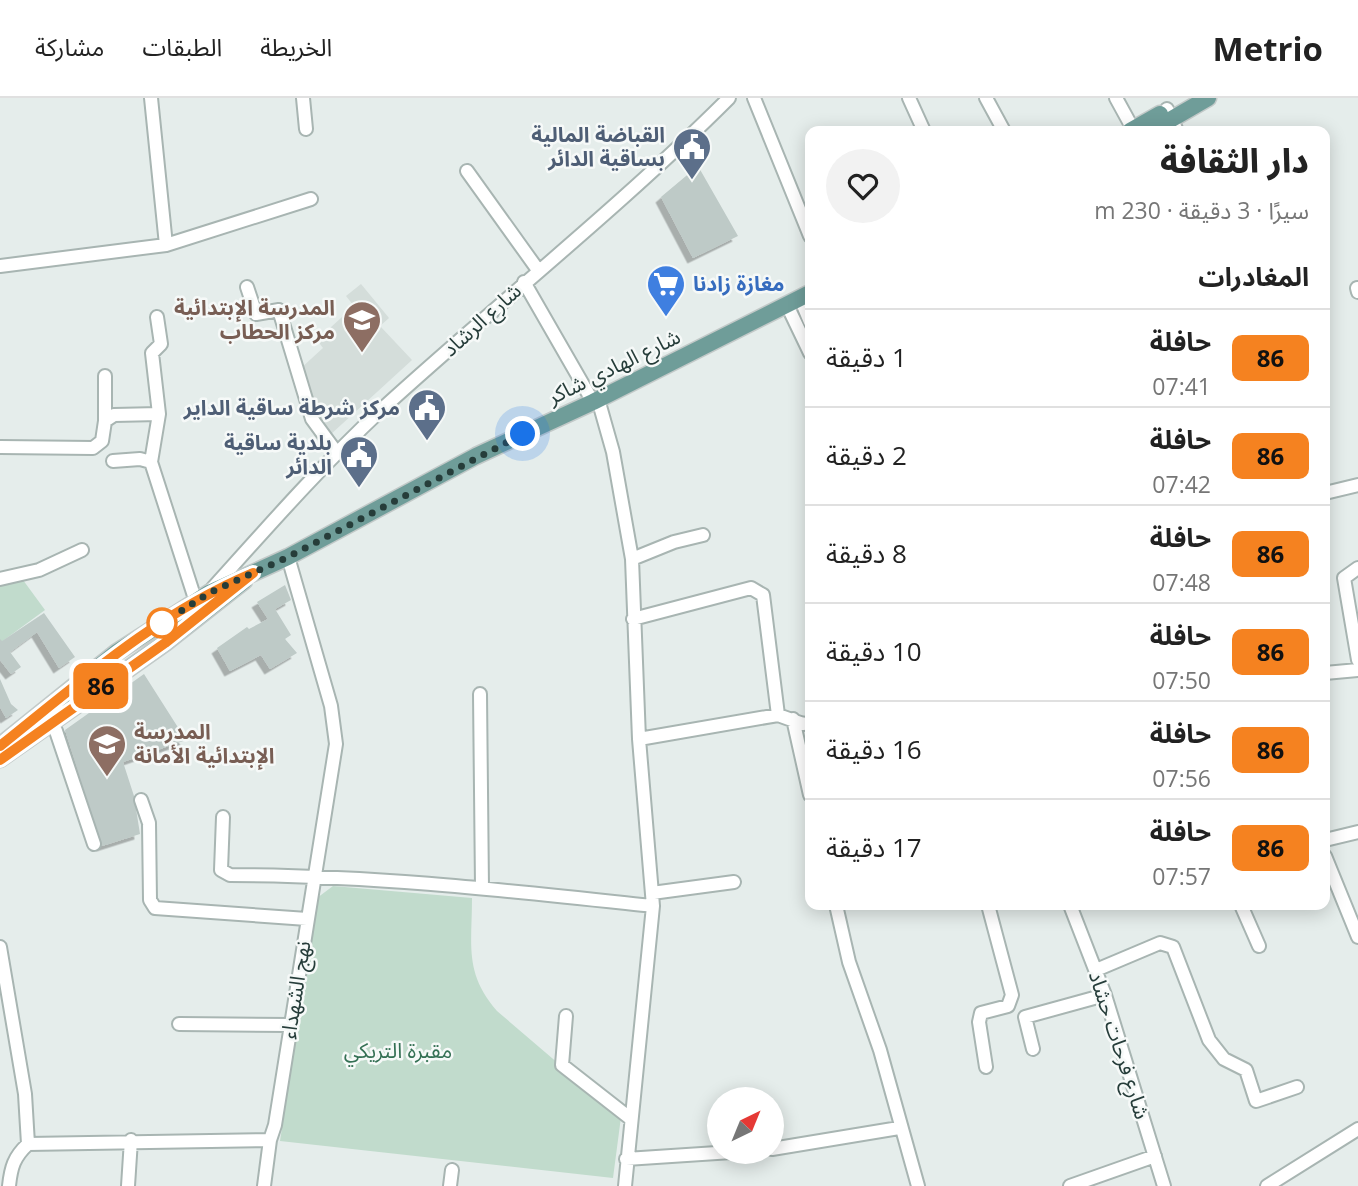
<!DOCTYPE html>
<html lang="ar">
<meta charset="utf-8">
<style>
:root{--surface:#fff;--page:#f2f2f2;--text:#222;--muted:#767676;--line:#e0e0e0}
body{margin:0;font-family:"Open Sans","Noto Sans Arabic",sans-serif;background:var(--page);color:var(--text);direction:rtl;height:100vh;display:flex;flex-direction:column;font-size:26px;white-space:nowrap}
*{box-sizing:border-box;margin:0}
p{font-size:23px;color:var(--muted)}
.icon{flex:none;width:38px;height:38px;fill:none;stroke:currentColor;stroke-width:2;stroke-linecap:round;stroke-linejoin:round}
.map{position:relative;flex:1;overflow:hidden;direction:ltr}
.sheet{position:absolute;left:805px;top:28px;width:525px;height:784px;display:flex;flex-direction:column;background:var(--surface);border-radius:14px;box-shadow:0 4px 18px #0003;direction:rtl}
.sheet>*{flex:none}
.badge{padding:0 14px;border-radius:10px;font-size:24px;line-height:46px}
.needle{width:46px;rotate:43deg}
.buttons{position:absolute;left:707px;top:989px;display:grid;gap:14px}
.buttons a{display:grid;place-items:center;width:77px;height:77px;border-radius:50%;background:var(--surface);box-shadow:0 4px 18px #0003;font-size:35px}
.you{position:absolute;width:35px;height:35px;margin:-18px;border:5px solid #fff;border-radius:50%;background:#1a73e8;box-shadow:0 0 0 10px #1a73e833}
.map>.badge{position:absolute;translate:-50% -50%;box-shadow:0 0 0 4px #fff}
h2{padding:0 21px;font-size:26px;line-height:63px}
.round{display:grid;place-items:center;flex:none;width:74px;height:74px;border-radius:37px;background:var(--page)}
.head{display:flex;align-items:center;justify-content:space-between;height:119px;padding:0 21px}
h1{font-size:33px;font-weight:800;line-height:52px}
ul{padding:0;list-style:none}
li{display:flex;align-items:center;gap:21px;height:98px;padding:0 21px;border-top:2px solid var(--line)}
li div{flex:1}
li b{display:block;font-size:26px}
li em{font-style:normal}
li .badge{min-width:77px;font-weight:700;text-align:center}
header{display:flex;align-items:center;gap:42px;box-sizing:border-box;height:98px;padding:0 35px;background:var(--surface);border-bottom:2px solid var(--line)}
header strong{font-size:33px}
nav{display:flex;gap:38px;margin-inline-start:auto;font-size:24px}
.map>svg:first-child{display:block}
.built{fill:#d4ddda}
.green{fill:#c1dbcc}
.building{fill:#becac7;filter:url(#shadow)}
.lines{fill:none;stroke-linecap:round;stroke-linejoin:round}
.minor-casing{stroke:#a8b5b2;stroke-width:16}
.major-casing{stroke:#c2c9c8;stroke-width:19}
.minor{stroke:#fff;stroke-width:12}
.major{stroke:#6f9d99;stroke-width:16}
.line-casing{stroke:#fff;stroke-width:16}
.line{stroke:#f58220;stroke-width:10}
.walk{stroke:#263d3a;stroke-width:7;stroke-dasharray:0 12.6}
.stop-dot{fill:#fff;stroke:#f58220;stroke-width:3.5}
.labels{text-anchor:middle;stroke-width:5;stroke-linejoin:round;paint-order:stroke}
.service-label{font-size:21px;font-weight:bold;fill:#4e5e75;stroke:#f6f9f8;text-anchor:end}
.shop-label{font-size:21px;font-weight:bold;fill:#366cbe;stroke:#f6f9f8;text-anchor:start}
.education-label{font-size:21px;font-weight:bold;fill:#785e54;stroke:#f6f9f8;text-anchor:end}
.street-label{font-size:21px;fill:#263d3a;stroke:#f6f9f8}
.park-label{font-size:21px;fill:#347054;stroke:#f6f9f8}
</style>
<header>
<strong>Metrio</strong>
<nav><a>الخريطة</a><a>الطبقات</a><a>مشاركة</a></nav>
</header>
<div class="map">
<svg width="1358" height="1088" viewBox="0 0 1358 1088">
<defs>
<filter id="shadow"><feDropShadow dx="-5.5" dy="5.5" stdDeviation="0" flood-color="#0004"/></filter>
</defs>
<rect width="100%" height="100%" fill="#e5edeb"/>
<path class="built" d="M 361,186 L 389,220 L 380,228 L 412,262 L 330,337 L 320,327 L 300,271 L 323,250 L 317,242 L 354,208 L 346,198 Z"/>
<path class="green" d="M 23,482 L 45,512 L 0,545 L 0,486 Z
M 333,788 L 472,800 C 472,847 464,875 497,913 L 621,1019 L 613,1080 L 280,1043 L 317,800 Z"/>
<path class="building" d="M 698,68 L 738,138 L 693,160 L 661,99 Z
M 285,487 L 291,502 L 275,511 L 291,537 L 285,541 L 297,555 L 270,571 L 261,557 L 230,573 L 217,550 L 247,529 L 249,531 L 268,521 L 257,504 Z
M 44,515 L 75,559 L 59,570 L 37,534 L 10,554 L 21,569 L 11,576 L 0,562 L 0,541 L 2,543 Z
M 144,576 L 186,642 L 123,664 L 134,698 L 140,736 L 102,748 L 65,632 Z
M 0,581 L 11,606 L 18,612 L 6,620 L 0,609 Z"/>
<g class="lines">
<defs>
<path id="minor" d="M 151,0 L 166,147
M 303,0 L 306,31
M 754,0 L 810,138
M 909,0 L 924,33
M 986,0 L 1004,33
M 1116,0 L 1133,31
M 1167,11 L 1177,33
M 467,73 L 538,172
M 0,168 L 166,147 L 311,101
M 524,184 L 593,304
M 247,189 L 256,216 L 279,212 L 312,321 L 337,355
M 1357,190 L 1358,194
M 800,200 L 810,224
M 787,207 L 810,255
M 105,278 L 105,323
M 598,301 L 613,354 L 632,461 L 639,641 L 653,808 L 625,1088
M 159,316 L 151,364 L 196,504
M 0,349 L 93,350 L 102,343 L 105,323 L 114,317 L 159,316 L 152,255 L 161,246 L 157,219
M 113,363 L 140,361 L 151,364
M 1325,395 L 1358,387
M 632,461 L 674,444 L 703,437
M 1358,470 L 1344,480 L 1358,562
M 0,481 L 39,472 L 82,452
M 210,493 C 265,432 320,369 381,312 C 496,207 619,110 729,0
M 633,521 L 751,490 L 763,497 L 778,617
M 1325,575 L 1358,572
M 480,596 L 482,789
M 793,621 L 810,697
M 49,624 L 56,633 L 94,746
M 639,641 L 778,617 L 803,626 L 810,625
M 141,702 L 149,725 L 150,802 L 155,810 L 307,821
M 223,719 L 221,772 L 230,777 C 372,777 512,793 653,808
M 1325,742 L 1358,734
M 1325,758 L 1358,839
M 652,795 L 734,784
M 836,807 L 849,864 L 880,952 L 918,1088
M 1070,807 L 1105,897 L 1164,1088
M 1241,807 L 1259,848
M 0,849 L 25,996 L 28,1046
M 1096,872 L 1160,845 L 1173,849 L 1209,942 L 1224,961 L 1246,972 L 1256,1003 L 1297,989
M 566,918 L 562,967 L 631,1021
M 179,926 L 291,927
M 1033,951 L 1025,919 L 1105,897
M 986,969 L 979,924 L 981,915 L 1008,908 L 1012,897 L 988,807
M 772,1051 L 899,1030
M 626,1061 L 732,1054
M 9,1088 C 11,1069 14,1059 28,1046 L 270,1042 L 275,1027 L 336,646 L 331,608 L 288,459
M 128,1088 L 131,1042
M 264,1088 L 270,1042
M 450,1088 L 452,1072
M 1070,1088 L 1155,1058
M 1267,1088 L 1358,1031"/>
<path id="major" d="M 1130,33 L 1160,16
M 1151,33 L 1208,0
M 0,648 L 117,554 L 209,495 L 288,459 L 476,358 L 593,304 L 810,195
M 0,661 L 165,545 L 244,483"/>
</defs>
<use href="#minor" class="minor-casing"/>
<use href="#major" class="major-casing"/>
<use href="#minor" class="minor"/>
<use href="#major" class="major"/>
</g>
<g class="lines">
<defs>
<path id="line" d="M 0,648 C 80,584 158,515 253,475 L 165,545 L 0,662"/>
</defs>
<use href="#line" class="line-casing"/>
<use href="#line" class="line"/>
<path class="walk" d="M 162,525 L 156,529 L 209,495 L 288,459 L 523,336"/>
</g>
<defs>
<symbol id="civic-pin" viewBox="-11 -11 22 30"><path d="M0 17L-7.5 6A9.5 9.5 0 1 1 7.5 6Z" fill="#5c6f8a" stroke="#f6f9f8"/><path d="M-.6-6.5H3V-4.5H.6V-3L4-1V1h2V6H-6V1h2V-1L-.6-3ZM-1.2 2.5V6h2.4V2.5Z" fill="#fff"/></symbol>
<symbol id="supermarket-pin" viewBox="-11 -11 22 30"><path d="M0 17L-7.5 6A9.5 9.5 0 1 1 7.5 6Z" fill="#3f7fe0" stroke="#f6f9f8"/><path d="M-6-5.5h2.5l.6 2H6L4.5 2H-2.5L-4.4-4H-6ZM-1.5 3.2a1.3 1.3 0 1 0 .1 0ZM3 3.2a1.3 1.3 0 1 0 .1 0Z" fill="#fff"/></symbol>
<symbol id="school-pin" viewBox="-11 -11 22 30"><path d="M0 17L-7.5 6A9.5 9.5 0 1 1 7.5 6Z" fill="#8d6e63" stroke="#f6f9f8"/><path d="M0-5L7-2L0 1L-7-2ZM-4 1L0 2.5L4 1V4Q0 6-4 4Z" fill="#fff"/></symbol>
</defs>
<g fill-rule="evenodd">
<use href="#civic-pin" x="670" y="27" width="44" height="60"/>
<use href="#supermarket-pin" x="644" y="164" width="44" height="60"/>
<use href="#school-pin" x="340" y="200" width="44" height="60"/>
<use href="#civic-pin" x="405" y="288" width="44" height="60"/>
<use href="#civic-pin" x="337" y="335" width="44" height="60"/>
<use href="#school-pin" x="85" y="624" width="44" height="60"/>
</g>
<circle class="stop-dot" cx="162" cy="525" r="14"/>
<g class="labels">
<g class="service-label">
<text x="665" y="44">القباضة المالية<tspan x="665" dy="24">بساقية الدائر</tspan></text>
<text x="400" y="317">مركز شرطة ساقية الداير</text>
<text x="332" y="352">بلدية ساقية<tspan x="332" dy="24">الدائر</tspan></text>
</g>
<g class="shop-label">
<text x="693" y="193">مغازة زادنا</text>
</g>
<g class="education-label">
<text x="335" y="217">المدرسة الإبتدائية<tspan x="335" dy="24">مركز الحطاب</tspan></text>
<text x="134" y="641" text-anchor="start">المدرسة<tspan x="134" dy="24">الإبتدائية الأمانة</tspan></text>
</g>
<g class="street-label">
<text transform="translate(482 222) rotate(-42)" y="7">شارع الرشاد</text>
<text transform="translate(614 269) rotate(-26)" y="7">شارع الهادي شاكر</text>
<text transform="translate(296 892) rotate(-81)" y="7">نهج الشهداء</text>
<text transform="translate(1119 947) rotate(72)" y="7">شارع فرحات حشاد</text>
</g>
<g class="park-label">
<text x="398" y="960">مقبرة التريكي</text>
</g>
</g>
</svg>
<div class="buttons">
<a><svg class="needle" viewBox="-14 -14 28 28"><path d="M0-13l5 13h-10z" fill="#e53935"/><path d="M0 13l5-13h-10z" fill="#767676"/></svg></a>
</div>
<div class="you" style="left:523px;top:336px"></div>
<b class="badge" style="left:101px;top:588px;background:#f58220;color:#111">86</b>
<section class="sheet">
<div class="head"><div><h1>دار الثقافة</h1><p>سيرًا · 3 دقيقة · 230 m</p></div><a class="round"><svg class="icon" aria-label="heart" viewBox="0 0 24 24"><path d="M12 20l-8-8c-3-5 5-10 8-4 3-6 11-1 8 4z"/></svg></a></div>
<h2>المغادرات</h2>
<ul>
<li><span class="badge" style="background:#f58220;color:#111">86</span><div><b>حافلة</b><p>07:41</p></div><em>1 دقيقة</em></li>
<li><span class="badge" style="background:#f58220;color:#111">86</span><div><b>حافلة</b><p>07:42</p></div><em>2 دقيقة</em></li>
<li><span class="badge" style="background:#f58220;color:#111">86</span><div><b>حافلة</b><p>07:48</p></div><em>8 دقيقة</em></li>
<li><span class="badge" style="background:#f58220;color:#111">86</span><div><b>حافلة</b><p>07:50</p></div><em>10 دقيقة</em></li>
<li><span class="badge" style="background:#f58220;color:#111">86</span><div><b>حافلة</b><p>07:56</p></div><em>16 دقيقة</em></li>
<li><span class="badge" style="background:#f58220;color:#111">86</span><div><b>حافلة</b><p>07:57</p></div><em>17 دقيقة</em></li>
</ul>
</section>
</div>
